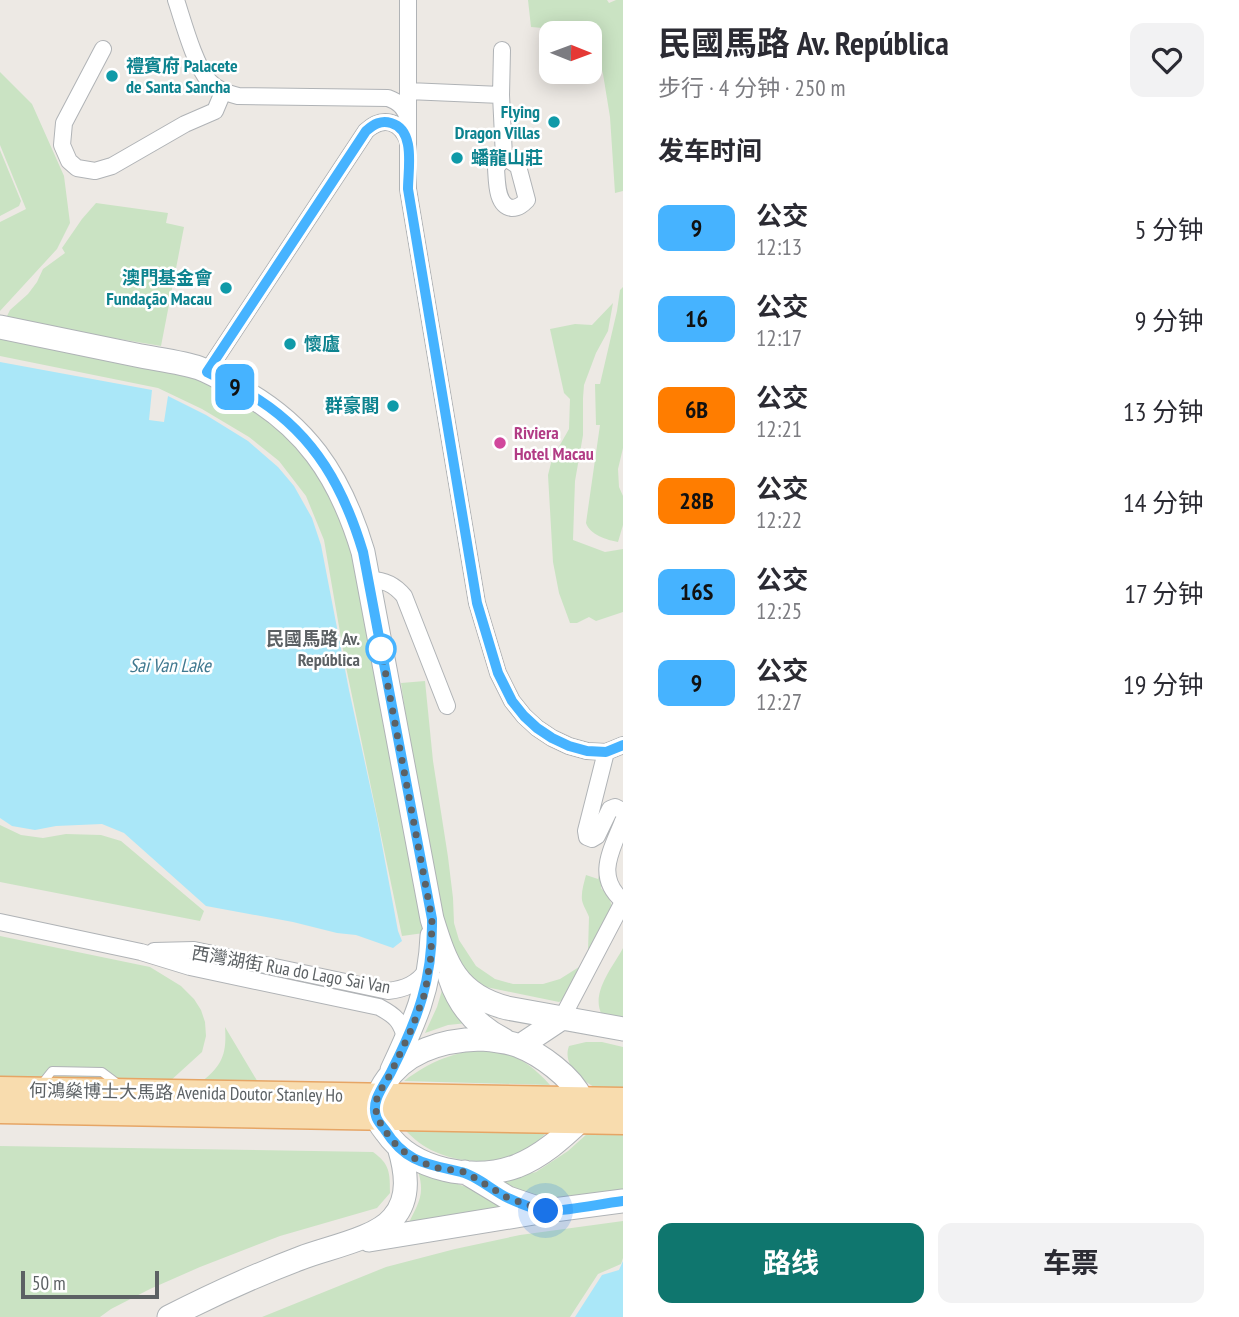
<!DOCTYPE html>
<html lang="zh">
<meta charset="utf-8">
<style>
:root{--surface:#fff;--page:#f2f2f3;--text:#2b2b33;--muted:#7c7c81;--accent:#0f766e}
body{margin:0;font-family:"PT Sans Narrow","Noto Sans SC",sans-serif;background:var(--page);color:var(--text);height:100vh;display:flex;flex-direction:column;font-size:26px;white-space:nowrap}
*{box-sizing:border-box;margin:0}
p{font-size:23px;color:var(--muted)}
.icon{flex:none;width:38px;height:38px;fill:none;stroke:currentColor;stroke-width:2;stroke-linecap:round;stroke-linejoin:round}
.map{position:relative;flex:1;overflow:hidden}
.sheet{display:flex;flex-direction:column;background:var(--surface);width:616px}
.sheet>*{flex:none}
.badge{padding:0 14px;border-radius:10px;font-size:24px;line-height:46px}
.needle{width:46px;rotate:91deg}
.controls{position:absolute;left:539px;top:21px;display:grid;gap:14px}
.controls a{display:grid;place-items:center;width:63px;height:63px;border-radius:14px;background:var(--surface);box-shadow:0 4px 18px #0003;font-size:35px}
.scale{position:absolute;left:21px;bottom:18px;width:138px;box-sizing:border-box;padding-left:7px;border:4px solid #5c6164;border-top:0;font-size:19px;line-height:24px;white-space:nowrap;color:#5c6164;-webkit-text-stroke:5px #fff;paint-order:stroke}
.you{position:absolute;width:35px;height:35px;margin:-18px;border:5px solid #fff;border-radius:50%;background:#1a73e8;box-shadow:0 0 0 10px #1a73e833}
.map>.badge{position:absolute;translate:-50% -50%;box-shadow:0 0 0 4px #fff}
h2{padding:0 35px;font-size:26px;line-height:63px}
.round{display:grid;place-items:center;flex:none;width:74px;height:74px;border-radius:14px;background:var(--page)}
.summary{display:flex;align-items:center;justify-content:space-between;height:119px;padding:0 35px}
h1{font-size:33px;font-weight:700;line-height:52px}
.action{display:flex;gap:14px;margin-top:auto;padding:14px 35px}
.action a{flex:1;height:80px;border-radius:14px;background:var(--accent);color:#fff;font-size:28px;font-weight:700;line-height:80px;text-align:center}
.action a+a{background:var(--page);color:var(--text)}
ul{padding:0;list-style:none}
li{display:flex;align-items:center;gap:21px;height:91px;padding:0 35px}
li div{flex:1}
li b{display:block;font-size:26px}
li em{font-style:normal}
li .badge{min-width:77px;font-weight:700;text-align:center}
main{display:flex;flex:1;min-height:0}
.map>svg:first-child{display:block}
.green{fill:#cae3c3}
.water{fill:#aae7f8}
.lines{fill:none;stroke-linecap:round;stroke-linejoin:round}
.lane-casing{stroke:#b0b3b6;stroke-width:10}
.street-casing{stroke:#b0b3b6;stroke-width:18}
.secondary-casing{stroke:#afb3b6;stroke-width:25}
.primary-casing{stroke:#e6a565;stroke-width:29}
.lane{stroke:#fff;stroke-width:8}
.street{stroke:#fff;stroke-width:16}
.secondary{stroke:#fff;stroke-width:23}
.primary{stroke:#f8dcae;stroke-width:26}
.line-casing{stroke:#fff;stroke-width:16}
.line{stroke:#46b3ff;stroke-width:10}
.walk{stroke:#5c6164;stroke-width:7;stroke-dasharray:0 12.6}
.culture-dot{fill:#0f9aa8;stroke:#fff;stroke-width:2.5}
.hotel-dot{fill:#d1479c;stroke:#fff;stroke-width:2.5}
.stop-dot{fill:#fff;stroke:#46b3ff;stroke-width:3.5}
.labels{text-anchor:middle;stroke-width:5;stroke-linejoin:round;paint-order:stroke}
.culture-label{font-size:18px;font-weight:bold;fill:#0d838f;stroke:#fff;text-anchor:start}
.hotel-label{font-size:18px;font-weight:bold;fill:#b23c85;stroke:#fff;text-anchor:start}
.stop-label{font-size:18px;font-weight:bold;fill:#5c6164;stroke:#fff;text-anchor:end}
.street-label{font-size:18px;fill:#5c6164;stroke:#fff}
.water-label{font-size:19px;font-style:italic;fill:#3f788f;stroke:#fff}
</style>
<main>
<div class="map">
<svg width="623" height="1317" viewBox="0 0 623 1317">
<rect width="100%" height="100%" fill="#ede9e4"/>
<path class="green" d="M 528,0 L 607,0 L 609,3 L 616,0 L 623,0 L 623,191 L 615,193 L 610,117 L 603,74 L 591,32 L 531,27 Z
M 0,72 L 32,104 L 64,176 L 70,223 L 57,249 L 0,311 L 0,222 L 26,209 L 0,145 Z
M 0,150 L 21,201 L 19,206 L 0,216 Z
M 96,203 L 168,213 L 166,223 L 184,227 L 161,346 L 5,320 L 10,310 L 28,294 L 37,282 L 43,269 L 65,253 L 62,248 L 82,219 Z
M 623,287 L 623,448 L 618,469 L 619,487 L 623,496 L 623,525 L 618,542 C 607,540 590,535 586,523 L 600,425 L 596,425 L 595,384 L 600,384 L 617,311 L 620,290 Z
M 613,303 L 608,331 L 596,353 L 584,385 L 583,398 L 583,435 L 575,481 L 573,540 L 605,552 L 623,549 L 623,612 L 596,621 L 589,617 L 577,623 L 570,623 L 559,593 L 553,562 L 548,475 L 552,459 L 569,429 L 570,399 L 564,393 L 550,329 L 575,324 L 592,325 Z
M 0,336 L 208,373 L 319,458 L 361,557 L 431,932 L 402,936 L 346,667 L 324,540 L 306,496 L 279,461 L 249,437 L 202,409 L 158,388 L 0,356 Z
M 425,681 L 433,761 L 448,857 L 453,898 L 454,923 L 459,940 L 476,966 L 495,979 L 513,984 L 543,984 L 560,979 L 587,962 L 567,997 L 559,1002 L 486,987 L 470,976 L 459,962 L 445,940 L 424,841 L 401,683 Z
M 0,825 L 21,835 L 43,838 L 66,834 L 101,835 L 121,841 L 204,911 L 200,921 L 0,882 Z
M 606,854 L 601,888 L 609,897 L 613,910 L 588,951 L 589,917 C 587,911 583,906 582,900 C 581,892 584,883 586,875 L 598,879 Z
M 0,936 L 150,967 L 181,986 L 194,999 L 201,1010 L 205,1022 L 206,1036 L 202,1052 L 169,1082 L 0,1078 Z
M 623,948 L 623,1021 L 602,1015 C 590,993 613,967 623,948 Z
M 443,987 L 467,1023 L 448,1025 L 425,1033 L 437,1007 Z
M 225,1027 L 259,1084 L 201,1082 C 222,1066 227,1054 225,1027 Z
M 586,1042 L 602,1042 L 623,1047 L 623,1094 C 617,1093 611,1093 605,1091 C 587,1086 561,1067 569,1046 Z
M 489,1049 C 517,1055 531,1064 550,1085 L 404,1081 C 431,1061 455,1051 489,1049 Z
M 401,1126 L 549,1129 C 545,1134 540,1140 534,1144 C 504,1165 464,1166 431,1150 C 419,1144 410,1135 401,1126 Z
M 623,1131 L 623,1191 L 553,1199 L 531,1195 L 501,1181 L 536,1172 L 568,1151 L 588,1133 Z
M 0,1146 L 373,1152 C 390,1164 390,1173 390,1193 L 377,1208 L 280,1236 L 200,1267 L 150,1289 L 111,1309 L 100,1317 L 0,1317 Z
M 418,1171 L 491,1195 L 508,1207 L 407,1227 C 417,1204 426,1197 418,1171 Z
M 623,1221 L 623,1258 L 621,1264 L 598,1274 L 570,1317 L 262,1317 L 386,1267 L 455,1249 L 520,1235 Z"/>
<path class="water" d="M 0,362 L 152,390 L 149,420 L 164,422 L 168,396 L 206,415 L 248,441 L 278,467 L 294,486 L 312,518 L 321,545 L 349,690 L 377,818 L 398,931 L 402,941 L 393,948 L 356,935 L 337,933 L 293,922 L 206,906 L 124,833 L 102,824 L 56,826 L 35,830 L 12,826 L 0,818 Z
M 623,1261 L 623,1317 L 575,1317 L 602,1275 L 619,1270 Z"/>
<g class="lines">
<defs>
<path id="lane" d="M 40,1086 L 52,1071 L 102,1072 L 118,1084"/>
<path id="street" d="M 176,0 C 183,21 195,66 209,81 C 217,90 227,93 238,96 L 388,98 C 399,102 404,107 408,118
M 408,0 L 408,189 L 477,603 L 498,673 L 512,701 L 524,716 L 537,728 L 552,738 L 569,746 L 587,751 L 606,752 L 623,745
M 103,49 L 64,123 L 62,145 L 69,161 L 77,168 L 95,171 L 112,166 L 185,124 L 215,111 L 223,92
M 408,91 L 501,95 L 504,157 L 518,166 L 527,200 C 523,204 519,208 512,208 C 496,206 497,181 496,168 L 504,157
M 501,95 L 502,50
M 207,372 L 366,131 C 382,116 400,120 408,141
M 368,580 C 383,579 394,584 404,596 L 447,706
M 606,752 L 586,831 L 587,837 L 592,839 L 597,836 L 610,809 L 615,807 L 623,811
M 623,821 C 612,850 594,876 623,901
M 0,922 L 141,952 L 190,967 L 379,1007 C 396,1016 401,1021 406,1040
M 154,951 L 194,950 L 388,991 C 405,989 417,984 427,970
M 562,1018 L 623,902"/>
<path id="secondary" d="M 0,327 C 45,336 91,346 136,355 C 155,359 182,362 199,368 C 210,372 222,379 232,385 C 305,423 340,475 363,552 L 432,919 C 446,964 456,995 507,1008 L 623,1029
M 450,978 C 459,1006 478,1027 504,1040
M 481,1039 C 494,1040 507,1041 519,1046 C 540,1054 572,1077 581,1098 C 584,1104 582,1113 581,1120 C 562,1138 542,1156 517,1166 C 474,1182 413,1171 386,1132 C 382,1127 377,1120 376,1114 C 375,1102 378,1094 384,1084 C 405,1050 445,1040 481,1039 Z
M 520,1046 L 562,1018
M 392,1070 C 414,1023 430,989 432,936
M 465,1172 L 508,1198 L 543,1210
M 369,1240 L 546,1211 L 623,1201
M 169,1317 C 212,1295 256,1275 301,1258 C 326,1248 376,1239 393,1218 C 411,1198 406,1170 399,1147"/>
<path id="primary" d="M 0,1090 L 623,1101
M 0,1110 L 623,1121"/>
</defs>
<use href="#lane" class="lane-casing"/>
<use href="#street" class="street-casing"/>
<use href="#secondary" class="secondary-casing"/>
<use href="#primary" class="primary-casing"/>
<use href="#lane" class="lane"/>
<use href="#street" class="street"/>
<use href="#secondary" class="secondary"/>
<use href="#primary" class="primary"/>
</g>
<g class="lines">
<defs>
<path id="line" d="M 623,745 L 606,752 L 587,751 L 569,746 L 552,738 L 537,728 L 524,716 L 512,701 L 498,673 L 477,603 L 408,189 C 408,169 416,130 391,123 C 381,120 374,124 366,131 L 207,372 C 224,381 242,389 259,400 C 316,437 344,489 363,552 L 432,919 C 433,979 418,1019 391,1072 C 384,1086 371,1100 376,1116 C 377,1121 382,1126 385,1130 C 406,1163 427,1164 461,1172 C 476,1175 493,1191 508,1198 C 519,1203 536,1211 549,1211 C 573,1210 599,1204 623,1201"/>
</defs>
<use href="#line" class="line-casing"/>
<use href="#line" class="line"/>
<path class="walk" d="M 381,649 L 432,919 L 431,956 L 425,993 L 412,1028 L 390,1075 L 377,1096 L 376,1116 L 388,1135 L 398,1147 L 410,1156 L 423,1163 L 438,1168 L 465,1172 L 508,1198 L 546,1211"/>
</g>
<g class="culture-dot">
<circle cx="112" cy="76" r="7"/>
<circle cx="554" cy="122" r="7"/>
<circle cx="457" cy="158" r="7"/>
<circle cx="226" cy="288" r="7"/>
<circle cx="290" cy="344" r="7"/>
<circle cx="393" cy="406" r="7"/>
</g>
<circle class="hotel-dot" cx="500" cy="443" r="7"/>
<circle class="stop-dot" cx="381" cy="649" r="14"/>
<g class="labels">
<g class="culture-label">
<text x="126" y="72">禮賓府 Palacete<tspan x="126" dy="21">de Santa Sancha</tspan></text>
<text x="540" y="118" text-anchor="end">Flying<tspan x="540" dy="21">Dragon Villas</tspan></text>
<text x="471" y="164">蟠龍山莊</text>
<text x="212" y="284" text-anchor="end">澳門基金會<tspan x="212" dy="21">Fundação Macau</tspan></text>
<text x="304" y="350">懷廬</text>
<text x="379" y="412" text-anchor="end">群豪閣</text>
</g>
<g class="hotel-label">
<text x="514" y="439">Riviera<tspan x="514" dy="21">Hotel Macau</tspan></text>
</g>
<g class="stop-label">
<text x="360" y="645">民國馬路 Av.<tspan x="360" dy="21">República</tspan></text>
</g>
<g class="street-label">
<text transform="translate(291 970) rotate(10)" y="6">西灣湖街 Rua do Lago Sai Van</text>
<text transform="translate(186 1093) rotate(1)" y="6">何鴻燊博士大馬路 Avenida Doutor Stanley Ho</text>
</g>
<g class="water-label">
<text x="170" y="672">Sai Van Lake</text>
</g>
</g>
</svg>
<div class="controls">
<a><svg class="needle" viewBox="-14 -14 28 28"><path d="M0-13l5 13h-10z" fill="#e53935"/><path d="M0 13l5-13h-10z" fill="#7c7c81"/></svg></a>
</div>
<div class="scale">50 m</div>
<div class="you" style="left:546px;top:1211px"></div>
<b class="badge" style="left:235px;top:387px;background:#46b3ff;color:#111">9</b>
</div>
<section class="sheet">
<div class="summary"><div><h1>民國馬路 Av. República</h1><p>步行 · 4 分钟 · 250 m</p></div><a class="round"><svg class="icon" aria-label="heart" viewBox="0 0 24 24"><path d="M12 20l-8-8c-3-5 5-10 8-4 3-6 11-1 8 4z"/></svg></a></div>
<h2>发车时间</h2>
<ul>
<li><span class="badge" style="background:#46b3ff;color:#111">9</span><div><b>公交</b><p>12:13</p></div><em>5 分钟</em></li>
<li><span class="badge" style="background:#46b3ff;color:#111">16</span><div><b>公交</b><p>12:17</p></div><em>9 分钟</em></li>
<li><span class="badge" style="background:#ff7d00;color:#111">6B</span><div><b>公交</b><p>12:21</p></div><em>13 分钟</em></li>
<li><span class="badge" style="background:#ff7d00;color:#111">28B</span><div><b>公交</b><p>12:22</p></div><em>14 分钟</em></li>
<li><span class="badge" style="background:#46b3ff;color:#111">16S</span><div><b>公交</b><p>12:25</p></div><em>17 分钟</em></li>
<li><span class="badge" style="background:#46b3ff;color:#111">9</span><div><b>公交</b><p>12:27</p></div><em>19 分钟</em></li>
</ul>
<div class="action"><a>路线</a><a>车票</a></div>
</section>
</main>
